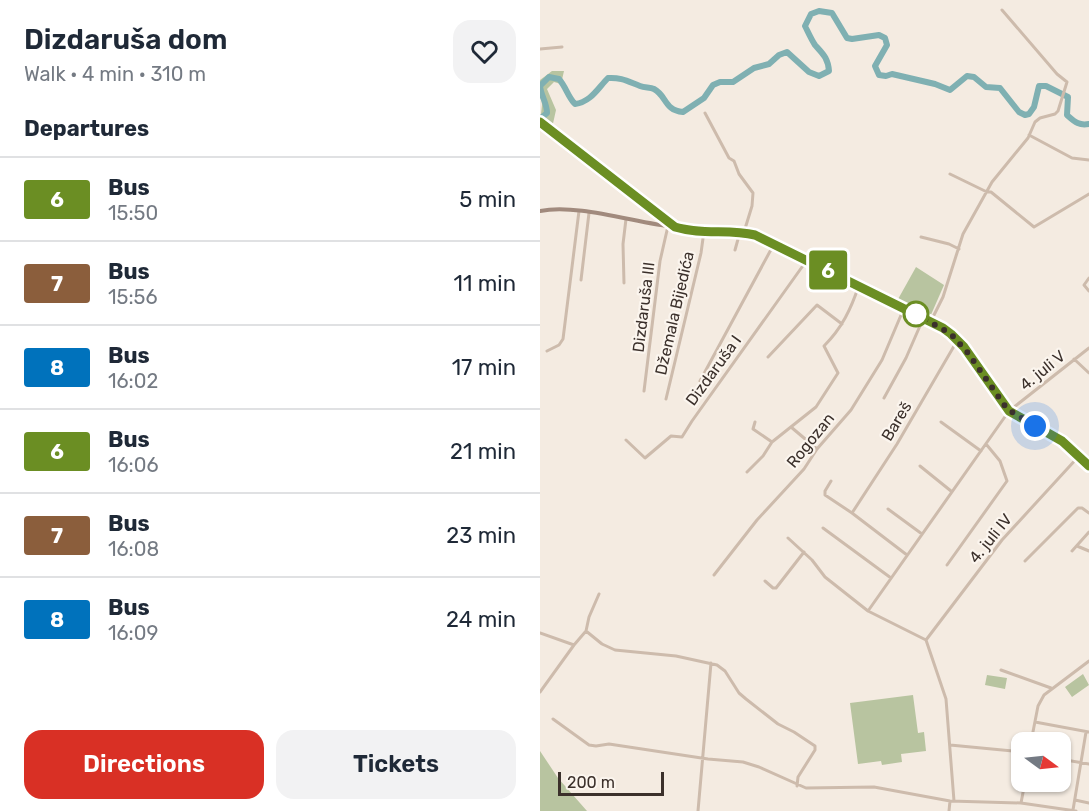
<!DOCTYPE html>
<meta charset="utf-8">
<style>
:root{--surface:#fff;--page:#f2f2f3;--text:#1f2937;--muted:#747a83;--line:#e0e1e3;--accent:#d93025}
body{margin:0;font-family:Rubik,sans-serif;background:var(--page);color:var(--text);height:100vh;display:flex;flex-direction:column;font-size:22px;white-space:nowrap}
*{box-sizing:border-box;margin:0}
p{font-size:20px;color:var(--muted)}
.icon{flex:none;width:33px;height:33px;fill:none;stroke:currentColor;stroke-width:2;stroke-linecap:round;stroke-linejoin:round}
.map{position:relative;flex:1;overflow:hidden}
.sheet{display:flex;flex-direction:column;background:var(--surface);width:540px}
.sheet>*{flex:none}
.badge{padding:0 12px;border-radius:4px;font-size:21px;line-height:39px}
.needle{width:39px;rotate:105deg}
.controls{position:absolute;left:471px;top:732px;display:grid;gap:12px}
.controls a{display:grid;place-items:center;width:60px;height:60px;border-radius:12px;background:var(--surface);box-shadow:0 2px 4px #0004;font-size:30px}
.scale{position:absolute;left:18px;bottom:15px;width:106px;box-sizing:border-box;padding-left:6px;border:3px solid #3b302b;border-top:0;font-size:16px;line-height:21px;white-space:nowrap;color:#3b302b;-webkit-text-stroke:4px #fbf5ee;paint-order:stroke}
.you{position:absolute;width:30px;height:30px;margin:-15px;border:4px solid #fff;border-radius:50%;background:#1a73e8;box-shadow:0 0 0 9px #1a73e833}
.map>.badge{position:absolute;translate:-50% -50%;box-shadow:0 0 0 3px #fff}
h2{padding:0 24px;font-size:22px;line-height:54px}
.round{display:grid;place-items:center;flex:none;width:63px;height:63px;border-radius:18px;background:var(--page)}
.summary{display:flex;align-items:center;justify-content:space-between;height:102px;padding:0 24px}
h1{font-size:28px;font-weight:600;line-height:45px}
.cta{display:flex;gap:12px;margin-top:auto;padding:12px 24px}
.cta a{flex:1;height:69px;border-radius:18px;background:var(--accent);color:#fff;font-size:24px;font-weight:600;line-height:69px;text-align:center}
.cta a+a{background:var(--page);color:var(--text)}
ul{padding:0;list-style:none}
li{display:flex;align-items:center;gap:18px;height:84px;padding:0 24px;border-top:2px solid var(--line)}
li div{flex:1}
li b{display:block;font-size:22px}
li em{font-style:normal}
li .badge{min-width:66px;font-weight:700;text-align:center}
main{display:flex;flex:1;min-height:0}
.map>svg:first-child{display:block}
.green{fill:#b8c4a0}
.lines{fill:none;stroke-linecap:round;stroke-linejoin:round}
.river{stroke:#7fb0b2;stroke-width:6}
.street{stroke:#cdbbac;stroke-width:3}
.secondary{stroke:#a18a7d;stroke-width:4}
.line-casing{stroke:#fff;stroke-width:14}
.line{stroke:#6b8e23;stroke-width:9}
.walk{stroke:#3b302b;stroke-width:6;stroke-dasharray:0 10.8}
.stop-dot{fill:#fff;stroke:#6b8e23;stroke-width:3}
.labels{text-anchor:middle;stroke-width:4.5;stroke-linejoin:round;paint-order:stroke}
.street-label{font-size:16px;fill:#3b302b;stroke:#fbf5ee}
</style>
<main>
<section class="sheet">
<div class="summary"><div><h1>Dizdaruša dom</h1><p>Walk · 4 min · 310 m</p></div><a class="round"><svg class="icon" aria-label="heart" viewBox="0 0 24 24"><path d="M12 20l-8-8c-3-5 5-10 8-4 3-6 11-1 8 4z"/></svg></a></div>
<h2>Departures</h2>
<ul>
<li><span class="badge" style="background:#6b8e23;color:#fff">6</span><div><b>Bus</b><p>15:50</p></div><em>5 min</em></li>
<li><span class="badge" style="background:#8b5e3c;color:#fff">7</span><div><b>Bus</b><p>15:56</p></div><em>11 min</em></li>
<li><span class="badge" style="background:#0072bc;color:#fff">8</span><div><b>Bus</b><p>16:02</p></div><em>17 min</em></li>
<li><span class="badge" style="background:#6b8e23;color:#fff">6</span><div><b>Bus</b><p>16:06</p></div><em>21 min</em></li>
<li><span class="badge" style="background:#8b5e3c;color:#fff">7</span><div><b>Bus</b><p>16:08</p></div><em>23 min</em></li>
<li><span class="badge" style="background:#0072bc;color:#fff">8</span><div><b>Bus</b><p>16:09</p></div><em>24 min</em></li>
</ul>
<div class="cta"><a>Directions</a><a>Tickets</a></div>
</section>
<div class="map">
<svg width="549" height="811" viewBox="0 0 549 811">
<rect width="100%" height="100%" fill="#f4ebe1"/>
<path class="green" d="M 12,71 L 24,71 L 21,84 L 14,82 L 7,89 L 16,110 L 12,128 L 6,122 L 0,123 L 2,105 L 0,80 Z
M 376,267 L 404,285 L 390,317 L 357,301 Z
M 543,674 L 549,685 L 532,697 L 525,687 Z
M 447,675 L 467,678 L 465,689 L 445,685 Z
M 373,695 L 378,733 L 384,732 L 386,751 L 361,754 L 362,762 L 342,765 L 341,761 L 318,764 L 310,703 Z
M 0,751 L 18,778 L 47,811 L 0,811 Z"/>
<g class="lines">
<path class="river" d="M 0,119 L 7,113 C 7,103 1,96 0,86 L 9,77 L 19,79 C 26,87 28,97 35,104 C 51,102 58,88 68,78 C 81,77 89,82 100,86 C 105,88 110,87 114,89 C 127,96 124,110 143,112 L 164,98 L 173,85 L 180,82 L 193,82 L 214,68 L 229,64 L 239,55 L 247,52 L 269,72 L 279,76 L 289,71 C 288,58 283,54 275,45 C 271,39 268,32 265,26 L 271,14 L 279,11 L 292,13 L 307,38 L 312,39 L 339,35 L 345,38 L 347,45 L 335,66 L 339,75 L 346,76 L 352,74 L 395,84 L 410,90 L 427,76 L 434,77 L 446,87 L 460,88 L 479,112 L 485,115 L 489,114 L 494,107 L 499,86 L 506,86 L 528,97 L 527,115 C 535,122 539,126 549,124"/>
<path class="street" d="M 0,49 L 22,47
M 165,113 L 189,158 L 194,161 L 199,174 L 213,193 L 212,206 L 204,232
M 489,135 L 532,158 L 549,160
M 410,174 L 447,192 L 451,192 L 494,227 L 549,194
M 381,237 L 409,244 L 419,249
M 195,250 L 200,232
M 549,278 L 544,285 L 549,291
M 41,280 L 49,213
M 84,283 L 83,244 L 86,219
M 391,321 L 403,297 L 423,234 L 452,182 L 488,138 L 495,122 L 500,118 L 515,114 L 518,111 L 527,82 L 517,74 L 462,10
M 7,351 L 19,345 L 23,339 L 39,211
M 228,357 L 277,305 L 302,324
M 534,359 L 549,373
M 160,381 L 234,244
M 104,391 L 120,261 L 128,226
M 344,398 L 366,358 L 383,319
M 126,399 L 161,253 L 164,231
M 215,422 L 213,429 L 232,442
M 401,422 L 441,451
M 251,427 L 277,449
M 86,440 L 105,458 L 131,436 L 142,437 L 152,421 L 267,260
M 380,466 L 411,491
M 207,472 L 223,456 L 232,442 L 276,407 L 298,373 L 284,346 C 302,328 311,309 319,285
M 291,481 L 285,491 L 285,495 L 312,513
M 348,509 L 382,534
M 283,528 L 351,578
M 248,538 L 272,560 L 285,577 L 328,611 L 386,640
M 537,546 L 549,551
M 532,551 L 549,532
M 367,555 L 312,513 L 357,444 L 417,341
M 485,561 L 538,508 L 542,508 L 549,513
M 407,565 L 467,481 L 460,461 L 446,444
M 174,575 L 217,520 L 264,469 L 277,449 L 311,410 L 342,360 L 364,308
M 225,581 L 233,588 L 236,588 L 264,552
M 328,611 L 469,411 L 549,348
M 46,631 L 49,617 L 59,594
M 0,633 L 34,645 L 46,631 L 62,644 L 75,650 L 136,656 L 177,665 L 185,671 L 199,693 L 206,699 L 238,724 L 254,732 L 275,746 L 275,750 L 258,777 L 257,786
M 386,640 L 462,540 L 539,456
M 386,640 L 406,699 L 414,801
M 461,670 L 511,688
M 0,692 L 34,645
M 13,719 L 49,745 L 56,746 L 69,744 L 168,759 L 203,762 L 219,767 L 266,788 L 334,787 L 410,801 L 481,803 L 536,811
M 495,722 L 549,732
M 491,742 L 498,706 L 504,695 L 549,661
M 410,745 L 482,752
M 520,759 L 549,764
M 535,800 L 549,803
M 481,803 L 485,782
M 533,810 L 546,732
M 158,811 L 171,663
M 409,811 L 410,801"/>
<path class="secondary" d="M 0,122 L 134,226
M 0,211 C 36,203 96,223 135,227 C 157,233 180,228 202,232 C 213,234 224,239 234,244 L 364,308 L 411,334 L 428,353 L 446,382 L 469,411 L 522,441 L 549,466"/>
</g>
<g class="lines">
<defs>
<path id="line" d="M 0,122 L 135,227 C 161,235 189,229 215,235 L 403,328 L 411,334 L 424,347 L 469,411 L 522,441 L 549,466"/>
</defs>
<use href="#line" class="line-casing"/>
<use href="#line" class="line"/>
<path class="walk" d="M 376,314 L 411,334 L 428,353 L 467,409 L 495,426"/>
</g>
<circle class="stop-dot" cx="376" cy="314" r="12"/>
<g class="labels">
<g class="street-label">
<text transform="translate(103 307) rotate(-83)" y="6">Dizdaruša III</text>
<text transform="translate(134 313) rotate(-77)" y="6">Džemala Bijedića</text>
<text transform="translate(173 370) rotate(-54)" y="6">Dizdaruša I</text>
<text transform="translate(502 370) rotate(-39)" y="6">4. juli V</text>
<text transform="translate(356 421) rotate(-59)" y="6">Bareš</text>
<text transform="translate(270 440) rotate(-51)" y="6">Rogozan</text>
<text transform="translate(450 538) rotate(-51)" y="6">4. juli IV</text>
</g>
</g>
</svg>
<div class="controls">
<a><svg class="needle" viewBox="-14 -14 28 28"><path d="M0-13l5 13h-10z" fill="#e53935"/><path d="M0 13l5-13h-10z" fill="#747a83"/></svg></a>
</div>
<div class="scale">200 m</div>
<div class="you" style="left:495px;top:426px"></div>
<b class="badge" style="left:288px;top:270px;background:#6b8e23;color:#fff">6</b>
</div>
</main>
